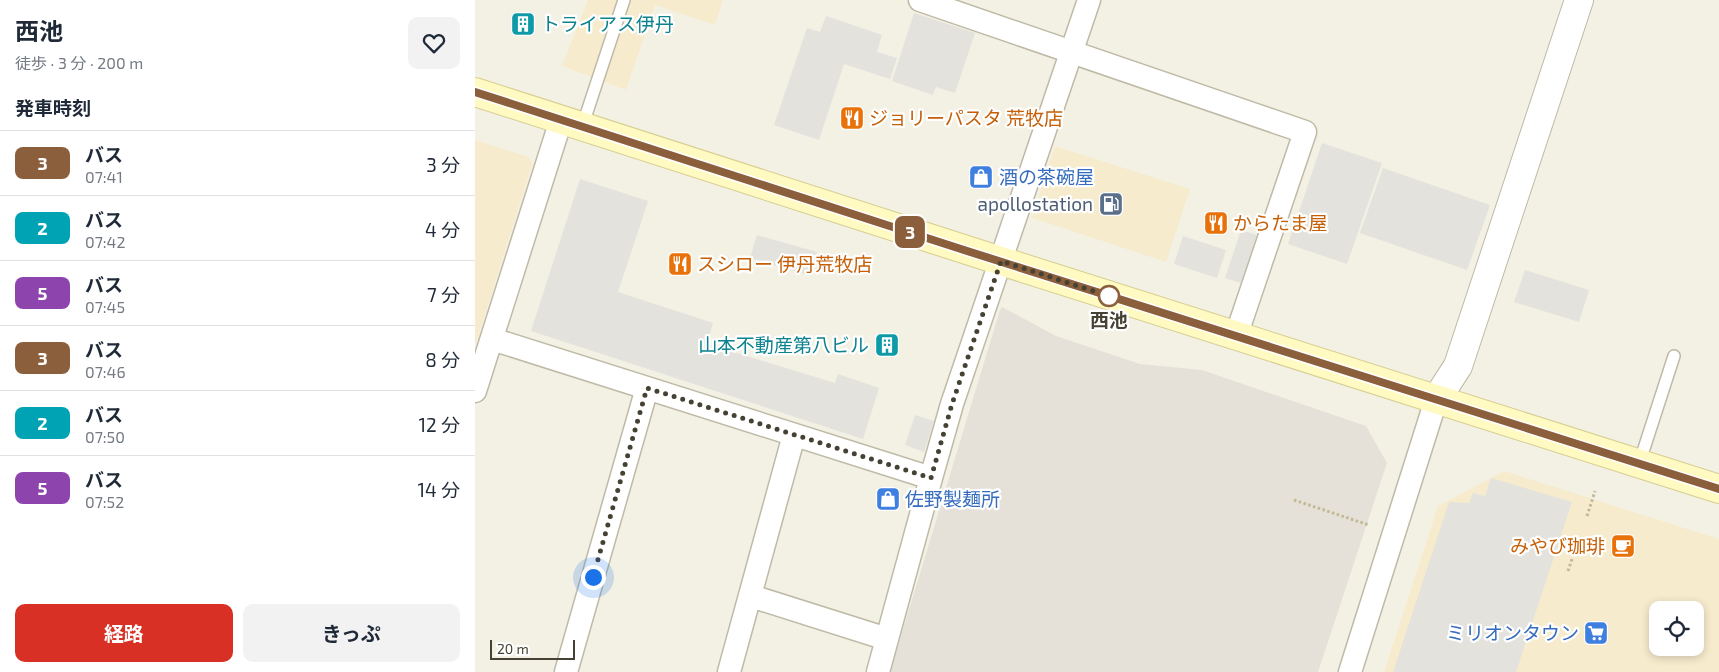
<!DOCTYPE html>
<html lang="ja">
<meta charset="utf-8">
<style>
:root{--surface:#fff;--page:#f2f2f3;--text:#1f2937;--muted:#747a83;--line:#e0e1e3;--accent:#d93025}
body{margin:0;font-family:"Exo 2","Noto Sans JP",sans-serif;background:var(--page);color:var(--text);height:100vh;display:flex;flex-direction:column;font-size:19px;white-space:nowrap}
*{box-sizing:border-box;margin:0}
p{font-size:16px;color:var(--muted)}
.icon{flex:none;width:28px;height:28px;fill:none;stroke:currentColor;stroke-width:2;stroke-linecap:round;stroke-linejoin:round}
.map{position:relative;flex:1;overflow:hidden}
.sheet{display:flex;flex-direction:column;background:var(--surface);width:475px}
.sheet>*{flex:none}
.badge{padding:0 10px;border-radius:8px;font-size:18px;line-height:32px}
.buttons{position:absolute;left:1174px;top:601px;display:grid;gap:10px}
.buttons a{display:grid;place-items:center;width:55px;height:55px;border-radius:10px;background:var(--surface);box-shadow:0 2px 8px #0003;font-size:25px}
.scale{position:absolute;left:15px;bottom:12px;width:85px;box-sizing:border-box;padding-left:5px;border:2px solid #454133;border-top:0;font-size:14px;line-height:18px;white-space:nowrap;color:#454133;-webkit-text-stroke:4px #fff;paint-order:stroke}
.you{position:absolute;width:25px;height:25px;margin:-12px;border:4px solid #fff;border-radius:50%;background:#1a73e8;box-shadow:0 0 0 8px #1a73e833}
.map>.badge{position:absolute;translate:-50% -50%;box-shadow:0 0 0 2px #fff}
h2{padding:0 15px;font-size:19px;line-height:45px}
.round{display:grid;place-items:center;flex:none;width:52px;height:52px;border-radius:10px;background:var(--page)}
.head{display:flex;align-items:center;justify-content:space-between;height:85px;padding:0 15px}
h1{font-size:24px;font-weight:700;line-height:38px}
.cta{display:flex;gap:10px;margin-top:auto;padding:10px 15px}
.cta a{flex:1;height:58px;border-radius:10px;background:var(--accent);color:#fff;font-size:20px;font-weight:700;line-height:58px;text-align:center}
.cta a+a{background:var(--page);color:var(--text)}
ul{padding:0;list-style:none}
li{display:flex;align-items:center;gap:15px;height:65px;padding:0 15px;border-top:1px solid var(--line)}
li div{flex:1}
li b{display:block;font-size:19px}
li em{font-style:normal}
li .badge{min-width:55px;font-weight:700;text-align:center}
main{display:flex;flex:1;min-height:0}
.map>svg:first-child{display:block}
.commercial{fill:#f7ebcd;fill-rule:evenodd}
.industrial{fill:#e5e1d9}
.parking{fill:#e3e2dd}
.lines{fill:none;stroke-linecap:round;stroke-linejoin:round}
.service-casing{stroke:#bfbaa6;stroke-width:14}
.minor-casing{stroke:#bfbaa6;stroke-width:25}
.tertiary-casing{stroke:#bfbaa6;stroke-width:30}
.secondary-casing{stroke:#d6cd90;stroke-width:30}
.path{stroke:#c2b896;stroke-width:3;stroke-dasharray:2.5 2.5;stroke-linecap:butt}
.service{stroke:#fff;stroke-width:11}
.minor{stroke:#fff;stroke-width:22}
.tertiary{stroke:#fff;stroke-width:28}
.secondary{stroke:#fff9c2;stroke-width:28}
.line-casing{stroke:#fff;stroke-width:11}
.line{stroke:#8b5e3c;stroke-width:8}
.walk{stroke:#454133;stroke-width:5;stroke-dasharray:0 9}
.stop-dot{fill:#fff;stroke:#8b5e3c;stroke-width:2.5}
.labels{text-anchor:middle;stroke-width:4.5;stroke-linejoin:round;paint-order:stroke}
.culture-label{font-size:19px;fill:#0d838f;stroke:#fff;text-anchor:start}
.food-label{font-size:19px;fill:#c56008;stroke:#fff;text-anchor:start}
.shop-label{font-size:19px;fill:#366cbe;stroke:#fff;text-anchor:start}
.service-label{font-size:19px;fill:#4e5e75;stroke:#fff;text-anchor:end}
.stop-label{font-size:19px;font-weight:bold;fill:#454133;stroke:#fff}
</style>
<main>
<section class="sheet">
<div class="head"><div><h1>西池</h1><p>徒歩 · 3 分 · 200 m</p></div><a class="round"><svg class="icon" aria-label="heart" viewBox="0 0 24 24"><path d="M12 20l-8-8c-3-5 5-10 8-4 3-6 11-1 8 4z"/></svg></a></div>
<h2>発車時刻</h2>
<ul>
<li><span class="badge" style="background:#8b5e3c;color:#fff">3</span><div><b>バス</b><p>07:41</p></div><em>3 分</em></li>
<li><span class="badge" style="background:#00a3b4;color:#fff">2</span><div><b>バス</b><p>07:42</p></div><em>4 分</em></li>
<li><span class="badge" style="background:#8e44ad;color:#fff">5</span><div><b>バス</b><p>07:45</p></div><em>7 分</em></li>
<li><span class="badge" style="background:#8b5e3c;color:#fff">3</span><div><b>バス</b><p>07:46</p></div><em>8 分</em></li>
<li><span class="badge" style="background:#00a3b4;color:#fff">2</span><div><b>バス</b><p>07:50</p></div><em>12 分</em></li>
<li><span class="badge" style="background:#8e44ad;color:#fff">5</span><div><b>バス</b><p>07:52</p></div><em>14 分</em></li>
</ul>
<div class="cta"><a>経路</a><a>きっぷ</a></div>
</section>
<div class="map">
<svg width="1244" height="672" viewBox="0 0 1244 672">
<rect width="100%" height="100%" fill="#f3f1e4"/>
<path class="commercial" d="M 113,0 L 248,0 L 240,25 L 180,5 L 151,90 L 87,66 Z
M 0,140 L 54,157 L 57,165 L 0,346 Z
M 580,146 L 715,189 L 691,262 L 557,218 Z
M 1029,471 L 1244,539 L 1244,672 L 909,672 L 963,506 ZM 1182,610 L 1220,610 L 1220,648 L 1182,648 Z"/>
<path class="industrial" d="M 527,307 L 581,336 L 665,364 L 727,370 L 891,426 L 912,463 L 843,672 L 415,672 L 525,310 Z"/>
<path class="parking" d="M 439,13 L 500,33 L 480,93 L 461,87 L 458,95 L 417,81 Z
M 351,16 L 407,35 L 402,52 L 422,58 L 415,79 L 369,64 L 344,140 L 299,125 L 332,28 L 345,32 Z
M 847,143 L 907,163 L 872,264 L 813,244 Z
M 908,168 L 1015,205 L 992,270 L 885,233 Z
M 105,179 L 173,201 L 143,292 L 238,323 L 232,344 L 360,383 L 363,374 L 404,388 L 388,439 L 56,331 Z
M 766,230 L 782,235 L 766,283 L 750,278 Z
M 282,235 L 342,252 L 336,276 L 275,258 Z
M 708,236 L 751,250 L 742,278 L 699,264 Z
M 1050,270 L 1114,290 L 1104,322 L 1039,302 Z
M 440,415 L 459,421 L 449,452 L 430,445 Z
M 1016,478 L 1097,502 L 1041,672 L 918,672 L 974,502 L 994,503 L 998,493 L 1010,496 Z"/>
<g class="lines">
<defs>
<path id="service" d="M 107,127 L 149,0
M 1164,464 L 1199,356"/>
<path id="minor" d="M 445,0 L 830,132 L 761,336
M 17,339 L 456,478 L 477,404 L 614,0
M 0,391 L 86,120
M 276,596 L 412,639
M 91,672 L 172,388
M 254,672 L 319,435
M 403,672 L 456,478
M 875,672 L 961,400"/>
<path id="tertiary" d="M 961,400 L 983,366 L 1104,0"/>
<path id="secondary" d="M 0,92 L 526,261 L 1244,489"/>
</defs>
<use href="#service" class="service-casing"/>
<use href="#minor" class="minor-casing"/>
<use href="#tertiary" class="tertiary-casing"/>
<use href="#secondary" class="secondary-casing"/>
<path class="path" d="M 819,500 L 894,525
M 1112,516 L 1120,491
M 1093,571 L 1098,556"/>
<use href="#service" class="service"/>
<use href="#minor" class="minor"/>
<use href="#tertiary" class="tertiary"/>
<use href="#secondary" class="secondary"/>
</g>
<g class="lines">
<defs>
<path id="line" d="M 0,92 L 489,250 L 1244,489"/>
</defs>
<use href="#line" class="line-casing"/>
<use href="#line" class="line"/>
<path class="walk" d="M 118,577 L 172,388 L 456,478 L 477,404 L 526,261 L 634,296"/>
</g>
<defs>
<symbol id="building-square" viewBox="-11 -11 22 22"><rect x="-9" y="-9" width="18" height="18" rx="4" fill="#0f9aa8" stroke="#fff"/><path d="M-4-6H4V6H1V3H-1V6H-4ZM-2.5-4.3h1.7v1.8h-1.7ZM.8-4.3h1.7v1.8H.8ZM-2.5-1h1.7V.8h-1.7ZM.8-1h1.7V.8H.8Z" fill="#fff"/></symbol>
<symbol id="restaurant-square" viewBox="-11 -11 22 22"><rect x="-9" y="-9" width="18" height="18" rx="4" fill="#e8710a" stroke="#fff"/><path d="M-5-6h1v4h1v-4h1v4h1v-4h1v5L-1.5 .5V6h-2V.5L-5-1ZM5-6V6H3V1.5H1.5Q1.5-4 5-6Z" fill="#fff"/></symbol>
<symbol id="shop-square" viewBox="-11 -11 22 22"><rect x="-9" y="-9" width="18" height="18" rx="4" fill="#3f7fe0" stroke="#fff"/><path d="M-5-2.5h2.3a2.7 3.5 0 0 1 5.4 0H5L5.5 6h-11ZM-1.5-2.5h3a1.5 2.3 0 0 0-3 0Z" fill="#fff"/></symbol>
<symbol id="fuel-square" viewBox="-11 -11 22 22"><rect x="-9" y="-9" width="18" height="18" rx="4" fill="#5c6f8a" stroke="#fff"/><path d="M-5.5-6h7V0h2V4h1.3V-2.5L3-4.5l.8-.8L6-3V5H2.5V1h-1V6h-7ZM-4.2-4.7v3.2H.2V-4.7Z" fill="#fff"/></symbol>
<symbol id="cafe-square" viewBox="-11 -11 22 22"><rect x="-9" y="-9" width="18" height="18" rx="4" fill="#e8710a" stroke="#fff"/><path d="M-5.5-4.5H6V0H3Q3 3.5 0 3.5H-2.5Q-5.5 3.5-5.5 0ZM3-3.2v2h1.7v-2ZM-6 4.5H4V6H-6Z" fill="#fff"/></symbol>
<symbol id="supermarket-square" viewBox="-11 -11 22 22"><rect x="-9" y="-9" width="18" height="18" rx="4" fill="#3f7fe0" stroke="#fff"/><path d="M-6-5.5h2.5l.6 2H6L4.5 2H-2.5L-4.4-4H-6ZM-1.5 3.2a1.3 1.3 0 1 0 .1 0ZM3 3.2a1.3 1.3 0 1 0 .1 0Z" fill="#fff"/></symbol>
</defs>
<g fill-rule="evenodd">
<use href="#building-square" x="34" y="10" width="28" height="28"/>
<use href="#restaurant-square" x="363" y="104" width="28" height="28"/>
<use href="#shop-square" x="492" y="163" width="28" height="28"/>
<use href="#fuel-square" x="622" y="190" width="28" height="28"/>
<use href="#restaurant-square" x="727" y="209" width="28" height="28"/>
<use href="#restaurant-square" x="191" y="250" width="28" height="28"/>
<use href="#building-square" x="398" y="331" width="28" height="28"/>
<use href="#shop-square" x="399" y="485" width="28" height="28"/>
<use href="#cafe-square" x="1134" y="532" width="28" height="28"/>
<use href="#supermarket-square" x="1107" y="619" width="28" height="28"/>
</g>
<circle class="stop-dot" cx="634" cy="296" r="10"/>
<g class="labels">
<g class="culture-label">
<text x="66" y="31">トライアス伊丹</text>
<text x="394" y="352" text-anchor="end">山本不動産第八ビル</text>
</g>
<g class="food-label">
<text x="394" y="125">ジョリーパスタ 荒牧店</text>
<text x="758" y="230">からたま屋</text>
<text x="222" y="271">スシロー 伊丹荒牧店</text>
<text x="1130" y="553" text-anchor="end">みやび珈琲</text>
</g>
<g class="shop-label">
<text x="524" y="184">酒の茶碗屋</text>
<text x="430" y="506">佐野製麺所</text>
<text x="1104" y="640" text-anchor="end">ミリオンタウン</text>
</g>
<g class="service-label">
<text x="618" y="211">apollostation</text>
</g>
<g class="stop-label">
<text x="634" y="327">西池</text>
</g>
</g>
</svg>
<div class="buttons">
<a><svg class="icon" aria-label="locate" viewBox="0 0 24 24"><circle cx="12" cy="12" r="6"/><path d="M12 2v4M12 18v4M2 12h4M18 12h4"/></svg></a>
</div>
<div class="scale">20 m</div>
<div class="you" style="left:118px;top:577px"></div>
<b class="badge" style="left:435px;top:232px;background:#8b5e3c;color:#fff">3</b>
</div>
</main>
